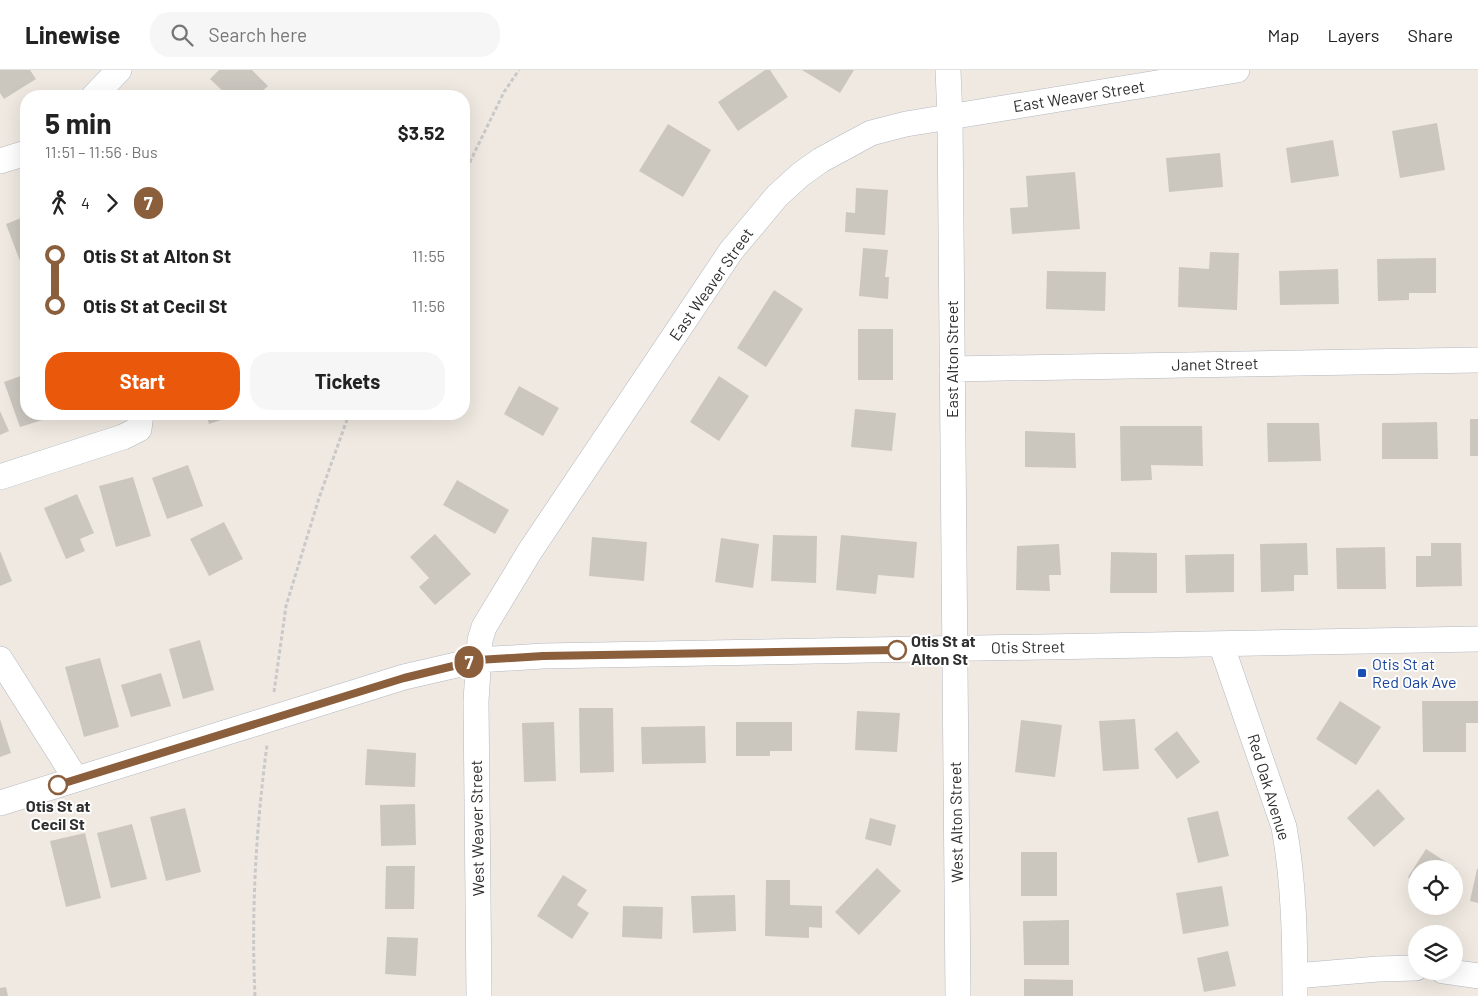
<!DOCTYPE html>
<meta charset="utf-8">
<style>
:root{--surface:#fff;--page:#f6f6f6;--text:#222;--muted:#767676;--line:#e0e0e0;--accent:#ea580c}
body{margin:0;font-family:Barlow,sans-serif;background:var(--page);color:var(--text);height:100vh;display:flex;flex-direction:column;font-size:19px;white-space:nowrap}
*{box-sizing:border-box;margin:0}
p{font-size:16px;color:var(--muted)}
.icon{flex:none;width:28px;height:28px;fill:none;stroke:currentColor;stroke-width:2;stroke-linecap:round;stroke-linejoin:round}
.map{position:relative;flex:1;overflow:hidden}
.drawer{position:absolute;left:20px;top:20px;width:450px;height:330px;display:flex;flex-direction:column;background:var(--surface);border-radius:20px;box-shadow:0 5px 20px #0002}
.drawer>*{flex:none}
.badge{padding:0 10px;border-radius:16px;font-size:18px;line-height:32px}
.buttons{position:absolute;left:1408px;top:790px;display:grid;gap:10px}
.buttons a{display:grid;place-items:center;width:55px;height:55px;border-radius:50%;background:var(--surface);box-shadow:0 5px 20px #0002;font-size:25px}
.map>.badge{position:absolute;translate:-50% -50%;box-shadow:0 0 0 2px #fff}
.legs{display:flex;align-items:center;gap:8px;height:55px;padding:0 25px;font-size:16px}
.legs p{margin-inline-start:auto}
.summary{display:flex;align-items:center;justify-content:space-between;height:85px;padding:0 25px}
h1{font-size:28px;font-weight:700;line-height:38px}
.cta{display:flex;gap:10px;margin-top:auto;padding:10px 25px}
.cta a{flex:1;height:58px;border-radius:20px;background:var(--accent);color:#fff;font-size:20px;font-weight:700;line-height:58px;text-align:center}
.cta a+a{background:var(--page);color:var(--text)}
ul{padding:0 25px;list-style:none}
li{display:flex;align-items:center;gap:18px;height:50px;font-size:19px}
li i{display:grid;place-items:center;width:8px;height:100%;margin:0 6px;background:currentColor}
li i::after{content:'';width:12px;height:12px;margin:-6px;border:4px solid;border-radius:50%;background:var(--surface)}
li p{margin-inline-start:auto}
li:first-child i{background:linear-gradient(#0000 50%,currentColor 0)}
li:last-child i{background:linear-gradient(currentColor 50%,#0000 0)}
header{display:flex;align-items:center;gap:30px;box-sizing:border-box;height:70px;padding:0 25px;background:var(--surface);border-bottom:1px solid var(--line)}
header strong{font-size:24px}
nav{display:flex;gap:28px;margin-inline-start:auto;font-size:18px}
.search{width:350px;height:45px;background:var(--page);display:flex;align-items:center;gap:12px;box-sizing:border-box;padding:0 18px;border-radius:20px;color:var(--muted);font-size:19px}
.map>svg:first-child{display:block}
.building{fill:#cbc7bf}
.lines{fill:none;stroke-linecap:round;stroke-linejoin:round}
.street-casing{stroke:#b4b7c1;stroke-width:26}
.path{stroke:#c9c9c9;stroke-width:3;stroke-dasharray:4 2.5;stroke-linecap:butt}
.street{stroke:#fff;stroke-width:25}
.line-1-casing{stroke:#fff;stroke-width:11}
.line-1{stroke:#8b5e3c;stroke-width:8}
.stop-1-dot{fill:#fff;stroke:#8b5e3c;stroke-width:2.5}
.transit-dot{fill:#1a4fb4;stroke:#fff;stroke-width:2}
.labels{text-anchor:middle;stroke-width:4;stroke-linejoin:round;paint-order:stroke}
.street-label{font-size:16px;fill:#2e2e2e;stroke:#fff}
.stop-label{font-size:16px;font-weight:bold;fill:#2e2e2e;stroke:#fff;text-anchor:start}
.transit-label{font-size:16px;fill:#164399;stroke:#fff;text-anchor:start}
</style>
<header>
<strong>Linewise</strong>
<div class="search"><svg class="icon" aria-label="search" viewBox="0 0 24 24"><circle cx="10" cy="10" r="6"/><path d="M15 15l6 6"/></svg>Search here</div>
<nav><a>Map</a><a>Layers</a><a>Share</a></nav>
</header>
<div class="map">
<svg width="1478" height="926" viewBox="0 0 1478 926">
<rect width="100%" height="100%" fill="#efe9e1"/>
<path class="building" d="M 0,0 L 30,0 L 36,9 L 4,29 L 0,23 Z
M 219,0 L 252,0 L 268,16 L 257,26 L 228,26 L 210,9 Z
M 765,0 L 770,0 L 788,27 L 738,61 L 718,32 Z
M 802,0 L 854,0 L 840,23 Z
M 1437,53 L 1445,100 L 1400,108 L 1392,61 Z
M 668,54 L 711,80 L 683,127 L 639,101 Z
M 1333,70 L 1339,106 L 1291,113 L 1286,78 Z
M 1220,83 L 1223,117 L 1169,122 L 1166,88 Z
M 1075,102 L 1080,159 L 1012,164 L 1010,138 L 1028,137 L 1026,106 Z
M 856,118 L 888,120 L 885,165 L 845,162 L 846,142 L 855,143 Z
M 26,146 L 26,207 L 6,154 Z
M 863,178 L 888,180 L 885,207 L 889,207 L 888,229 L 859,226 Z
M 1210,182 L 1239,183 L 1237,240 L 1178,237 L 1179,197 L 1209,199 Z
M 1436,188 L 1436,223 L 1409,223 L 1409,230 L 1378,231 L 1377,189 Z
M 1338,199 L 1339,234 L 1280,235 L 1279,201 Z
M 1047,201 L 1106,202 L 1105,241 L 1046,239 Z
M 774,220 L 803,239 L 766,297 L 737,278 Z
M 858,259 L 893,259 L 893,310 L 858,310 Z
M 26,304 L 26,344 L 51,344 L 52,347 L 20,357 L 4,312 Z
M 719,306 L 749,326 L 719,371 L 690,352 Z
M 519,316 L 559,338 L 543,366 L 504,344 Z
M 855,339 L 896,343 L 892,381 L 851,377 Z
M 0,341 L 9,361 L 0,365 Z
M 206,344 L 240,344 L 209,354 Z
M 1470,349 L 1478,349 L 1478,386 L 1470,386 Z
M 1437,352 L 1438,389 L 1382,389 L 1382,353 Z
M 1267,353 L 1319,353 L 1321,391 L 1268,392 Z
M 1120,356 L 1202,356 L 1203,396 L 1151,395 L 1152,410 L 1121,411 Z
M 1025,361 L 1075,363 L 1076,398 L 1025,397 Z
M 188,395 L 203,436 L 167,449 L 152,408 Z
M 133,407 L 151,466 L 116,477 L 99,416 Z
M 457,410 L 509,440 L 495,464 L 443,435 Z
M 77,424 L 94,463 L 80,469 L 85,481 L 66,489 L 44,438 Z
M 224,452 L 243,489 L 209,506 L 190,469 Z
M 435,464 L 471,504 L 435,535 L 419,517 L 429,508 L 410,487 Z
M 773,465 L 817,466 L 816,513 L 771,511 Z
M 841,465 L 917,472 L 914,508 L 878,505 L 876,524 L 836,520 Z
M 592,467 L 647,472 L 644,511 L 589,506 Z
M 721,468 L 759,474 L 753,518 L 715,512 Z
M 1307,473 L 1308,505 L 1294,505 L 1294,521 L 1261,522 L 1260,474 Z
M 1431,473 L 1461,473 L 1462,516 L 1416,517 L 1416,486 L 1431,486 Z
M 1059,474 L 1061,505 L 1049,505 L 1050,521 L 1016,520 L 1017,476 Z
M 1385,477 L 1386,519 L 1337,519 L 1336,478 Z
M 0,481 L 12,511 L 0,516 Z
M 1111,482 L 1157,483 L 1157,523 L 1110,523 Z
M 1234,484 L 1234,522 L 1186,523 L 1185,485 Z
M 200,570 L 214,620 L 183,629 L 169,579 Z
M 100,588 L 119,657 L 84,667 L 65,597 Z
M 161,603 L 171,636 L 131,647 L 121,615 Z
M 1340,631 L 1381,657 L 1356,695 L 1316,669 Z
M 1422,631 L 1478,631 L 1478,653 L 1466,653 L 1466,682 L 1423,682 Z
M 579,638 L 613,638 L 614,702 L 580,703 Z
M 857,641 L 900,643 L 897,682 L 855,680 Z
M 0,649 L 11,683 L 0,687 Z
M 1135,649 L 1139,699 L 1103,701 L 1099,651 Z
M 1021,650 L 1062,655 L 1055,707 L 1015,702 Z
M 554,652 L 556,711 L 524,712 L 522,653 Z
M 736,652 L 792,652 L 792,681 L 770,681 L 770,686 L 736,686 Z
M 705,656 L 706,693 L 642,694 L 641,657 Z
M 1177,661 L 1200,692 L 1177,709 L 1154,679 Z
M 367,679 L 416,683 L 415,717 L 365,715 Z
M 1378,719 L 1405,749 L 1374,777 L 1347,748 Z
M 415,734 L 416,775 L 381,776 L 380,735 Z
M 185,738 L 201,802 L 166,811 L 150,747 Z
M 1218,741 L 1229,786 L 1198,793 L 1187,748 Z
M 870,748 L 896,755 L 891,776 L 865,769 Z
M 132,754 L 147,809 L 111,818 L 97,763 Z
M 85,763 L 101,828 L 66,837 L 50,771 Z
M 1426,779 L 1457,799 L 1454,802 L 1454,799 L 1416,799 L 1416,813 L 1408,807 Z
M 1021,782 L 1057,782 L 1057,826 L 1021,826 Z
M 386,796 L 415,796 L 414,839 L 385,839 Z
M 877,798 L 901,821 L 859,865 L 835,842 Z
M 1477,799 L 1478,799 L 1478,833 L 1470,831 Z
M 563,805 L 587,820 L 577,835 L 589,843 L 572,869 L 537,846 Z
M 766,810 L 790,810 L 790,835 L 822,836 L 822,858 L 809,857 L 809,868 L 765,866 Z
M 1222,816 L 1229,856 L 1183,864 L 1176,823 Z
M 735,825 L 736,861 L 693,863 L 691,826 Z
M 623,836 L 663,837 L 662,869 L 622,867 Z
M 1069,850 L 1069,895 L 1024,895 L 1023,851 Z
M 387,867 L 418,868 L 416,906 L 385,904 Z
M 1228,881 L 1236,916 L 1204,922 L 1197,888 Z
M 1024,909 L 1073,910 L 1073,926 L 1024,926 Z
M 6,917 L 8,926 L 0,926 L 0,918 Z"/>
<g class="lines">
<defs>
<path id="street" d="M 948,0 L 950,47 L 958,926
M 94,26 L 119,0
M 0,91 L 26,83
M 952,299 L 1478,290
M 0,407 L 123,367 L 139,359 L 141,344
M 1221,574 L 1284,757 C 1294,812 1295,870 1295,926
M 0,589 L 76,709
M 0,733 L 404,607 L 478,590 L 543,586 L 1478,569
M 1443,901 L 1478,906
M 1295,906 L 1378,899 L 1416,898
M 479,926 L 476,631 L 480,570 L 484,557 L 530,481 L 731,181 L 777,126 L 800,105 L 821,90 L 871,63 L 906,54 L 1237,0"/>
</defs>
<use href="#street" class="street-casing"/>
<path class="path" d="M 464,104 L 504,22 L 519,0
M 274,622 L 286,536 L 319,428 L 349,344
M 255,926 C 251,842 256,758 267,675"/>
<use href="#street" class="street"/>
</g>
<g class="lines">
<defs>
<path id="line-1" d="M 58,715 L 404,608 L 478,590 L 543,586 L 897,580"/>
</defs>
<use href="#line-1" class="line-1-casing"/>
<use href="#line-1" class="line-1"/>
</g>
<g class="stop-1-dot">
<circle cx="897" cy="580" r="9"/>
<circle cx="58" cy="715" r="9"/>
</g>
<rect class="transit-dot" x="1357" y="598" width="10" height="10" rx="2.5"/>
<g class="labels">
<g class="street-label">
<text transform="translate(1079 26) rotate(-9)" y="6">East Weaver Street</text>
<text transform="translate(711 214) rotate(-55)" y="6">East Weaver Street</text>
<text transform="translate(952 289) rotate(-90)" y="6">East Alton Street</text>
<text transform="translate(1215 294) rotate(-1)" y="6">Janet Street</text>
<text transform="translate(1028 577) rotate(-1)" y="6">Otis Street</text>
<text transform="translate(1269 717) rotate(73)" y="6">Red Oak Avenue</text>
<text transform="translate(956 752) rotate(-91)" y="6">West Alton Street</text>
<text transform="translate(477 758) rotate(-91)" y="6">West Weaver Street</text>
</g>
<g class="stop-label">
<text x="911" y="577">Otis St at<tspan x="911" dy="18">Alton St</tspan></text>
<text x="58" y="742" text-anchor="middle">Otis St at<tspan x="58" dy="18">Cecil St</tspan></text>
</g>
<g class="transit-label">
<text x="1372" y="600">Otis St at<tspan x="1372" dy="18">Red Oak Ave</tspan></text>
</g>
</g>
</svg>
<div class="buttons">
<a><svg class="icon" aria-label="locate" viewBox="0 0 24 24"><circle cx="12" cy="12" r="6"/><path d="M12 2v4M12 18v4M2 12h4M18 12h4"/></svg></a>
<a><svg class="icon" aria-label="layers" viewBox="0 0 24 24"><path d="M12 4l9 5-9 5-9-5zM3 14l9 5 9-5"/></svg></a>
</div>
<b class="badge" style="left:469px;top:592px;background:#8b5e3c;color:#fff">7</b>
<section class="drawer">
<div class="summary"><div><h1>5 min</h1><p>11:51 – 11:56 · Bus</p></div><b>$3.52</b></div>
<div class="legs"><svg class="icon" aria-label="walk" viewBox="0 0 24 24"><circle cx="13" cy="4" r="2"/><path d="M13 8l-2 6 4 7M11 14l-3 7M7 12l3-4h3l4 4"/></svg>4<svg class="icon" aria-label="forward" viewBox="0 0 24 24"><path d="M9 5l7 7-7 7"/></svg><b class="badge" style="background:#8b5e3c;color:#fff">7</b></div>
<ul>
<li><i style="color:#8b5e3c"></i><b>Otis St at Alton St</b><p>11:55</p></li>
<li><i style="color:#8b5e3c"></i><b>Otis St at Cecil St</b><p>11:56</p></li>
</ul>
<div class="cta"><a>Start</a><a>Tickets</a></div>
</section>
</div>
